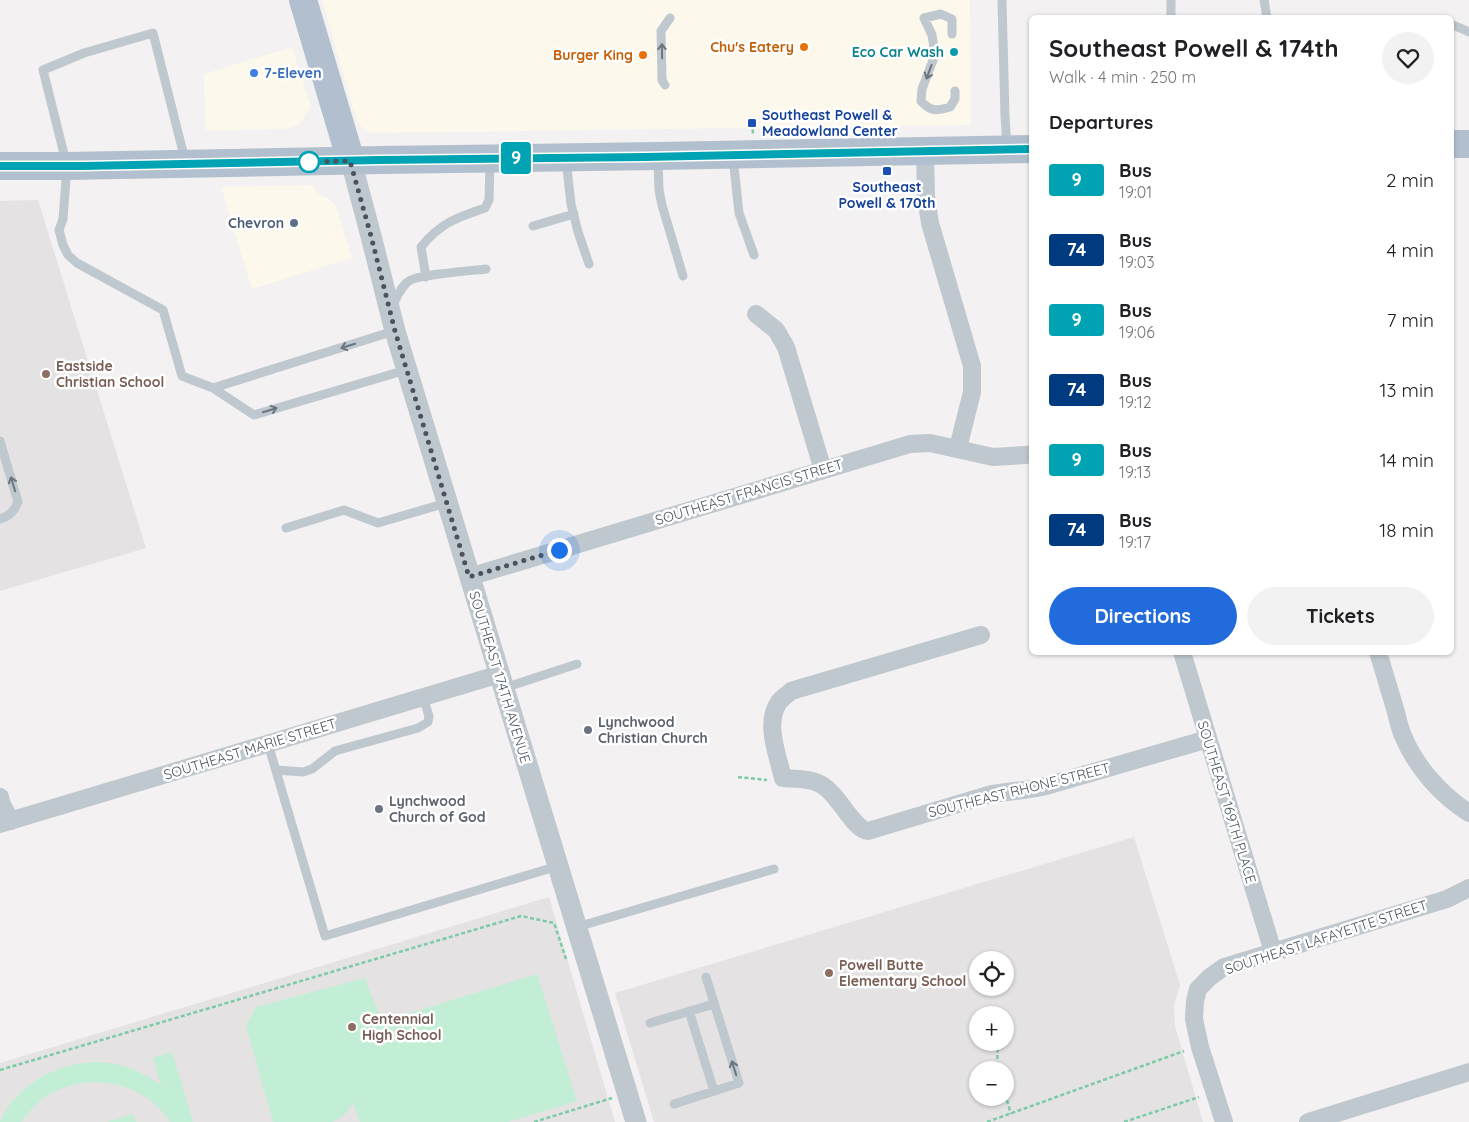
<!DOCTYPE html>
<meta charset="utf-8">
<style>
:root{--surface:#fff;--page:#f2f2f2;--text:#202124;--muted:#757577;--accent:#216bdd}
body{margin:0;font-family:Quicksand,sans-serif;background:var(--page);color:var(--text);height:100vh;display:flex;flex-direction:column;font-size:19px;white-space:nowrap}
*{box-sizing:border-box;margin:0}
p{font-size:16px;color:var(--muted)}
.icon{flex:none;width:28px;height:28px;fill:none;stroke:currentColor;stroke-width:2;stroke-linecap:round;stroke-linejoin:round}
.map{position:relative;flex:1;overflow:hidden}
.sheet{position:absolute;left:1029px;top:15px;width:425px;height:640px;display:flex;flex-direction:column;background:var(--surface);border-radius:8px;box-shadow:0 1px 4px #0004}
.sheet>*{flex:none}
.badge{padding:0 10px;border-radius:4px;font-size:18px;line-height:32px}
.controls{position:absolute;left:969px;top:951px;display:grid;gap:10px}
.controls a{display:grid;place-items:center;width:45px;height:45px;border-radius:50%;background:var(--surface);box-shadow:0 1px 4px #0004;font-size:25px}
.you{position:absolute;width:25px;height:25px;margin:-12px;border:4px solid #fff;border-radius:50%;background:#1a73e8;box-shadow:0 0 0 8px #1a73e833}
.map>.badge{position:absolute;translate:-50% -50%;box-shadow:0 0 0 2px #fff}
h2{padding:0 20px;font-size:19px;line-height:45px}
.round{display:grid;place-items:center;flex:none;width:52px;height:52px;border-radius:26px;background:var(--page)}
.head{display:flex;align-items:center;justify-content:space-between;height:85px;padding:0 20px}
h1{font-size:24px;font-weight:800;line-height:38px}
.button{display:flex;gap:10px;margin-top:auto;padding:10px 20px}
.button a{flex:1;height:58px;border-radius:30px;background:var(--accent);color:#fff;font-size:20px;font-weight:800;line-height:58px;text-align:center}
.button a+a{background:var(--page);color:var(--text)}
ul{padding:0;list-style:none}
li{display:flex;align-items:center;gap:15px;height:70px;padding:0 20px}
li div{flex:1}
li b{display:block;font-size:19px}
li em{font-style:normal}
li .badge{min-width:55px;font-weight:700;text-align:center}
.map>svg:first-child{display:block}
.commercial{fill:#fcf8ec}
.education{fill:#e4e2e2;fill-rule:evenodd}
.green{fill:#c2eed5}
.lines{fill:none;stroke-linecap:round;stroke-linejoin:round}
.path{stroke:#7bcba7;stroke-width:2.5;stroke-dasharray:4 2.5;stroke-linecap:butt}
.service{stroke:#bfc7cf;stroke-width:9}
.minor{stroke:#bfc7cf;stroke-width:18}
.tertiary{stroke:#bfc7cf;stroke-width:21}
.primary{stroke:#b2bfce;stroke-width:28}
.oneway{stroke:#6c767f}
.line-casing{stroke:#fff;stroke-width:11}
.line{stroke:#00a3b4;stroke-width:8}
.walk{stroke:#49535d;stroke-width:5;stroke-dasharray:0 9}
.food-dot{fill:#e8710a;stroke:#fff;stroke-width:2}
.culture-dot{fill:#0f9aa8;stroke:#fff;stroke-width:2}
.shop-dot{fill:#3f7fe0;stroke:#fff;stroke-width:2}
.transit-dot{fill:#1a4fb4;stroke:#fff;stroke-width:2}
.stop-dot{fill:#fff;stroke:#00a3b4;stroke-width:2.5}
.service-dot{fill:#5c6f8a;stroke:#fff;stroke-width:2}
.education-dot{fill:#8d6e63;stroke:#fff;stroke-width:2}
.worship-dot{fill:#6b7280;stroke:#fff;stroke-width:2}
.labels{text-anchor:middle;stroke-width:5;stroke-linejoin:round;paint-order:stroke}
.food-label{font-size:14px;font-weight:bold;fill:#c56008;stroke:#fff;text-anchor:end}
.culture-label{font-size:14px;font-weight:bold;fill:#0d838f;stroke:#fff;text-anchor:end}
.shop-label{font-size:14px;font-weight:bold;fill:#366cbe;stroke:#fff;text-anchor:start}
.transit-label{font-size:14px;font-weight:bold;fill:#164399;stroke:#fff;text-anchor:start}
.service-label{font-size:14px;font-weight:bold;fill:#4e5e75;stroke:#fff;text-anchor:end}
.education-label{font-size:14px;font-weight:bold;fill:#785e54;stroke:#fff;text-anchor:start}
.street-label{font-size:14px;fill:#49535d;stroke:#fff}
.worship-label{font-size:14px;font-weight:bold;fill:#5b616d;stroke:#fff;text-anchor:start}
</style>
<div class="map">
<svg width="1469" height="1122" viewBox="0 0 1469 1122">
<rect width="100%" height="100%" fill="#f3f1f1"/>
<path class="commercial" d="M 322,0 L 970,0 L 971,125 L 371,133 L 365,131 L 357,122 Z
M 292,47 L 311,107 L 299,125 L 286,129 L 205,131 L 204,74 Z
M 313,185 L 317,192 L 323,197 L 327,197 L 336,206 L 352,258 L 252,289 L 221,187 Z"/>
<path class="education" d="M 38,200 L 146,548 L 0,591 L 0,201 Z
M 1134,837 L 1180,985 L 1174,1005 L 1175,1026 L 1203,1122 L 654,1122 L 615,993 ZM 978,960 L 1005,960 L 1005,988 L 978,988 ZM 978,1015 L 1005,1015 L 1005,1042 L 978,1042 ZM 978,1070 L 1005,1070 L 1005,1098 L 978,1098 Z
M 549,897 L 615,1122 L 0,1122 L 0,1063 Z"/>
<path class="green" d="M 537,974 L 577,1101 L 508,1122 L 360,1122 L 353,1103 L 345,1114 L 333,1122 L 273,1122 L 246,1026 L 256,1007 L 365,978 L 378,1013 L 378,1023 Z
M 172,1052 L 193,1122 L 170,1122 C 143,1079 83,1070 42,1099 C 34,1106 27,1114 21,1122 L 0,1122 C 19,1078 74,1054 120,1065 C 135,1069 148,1076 161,1085 L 153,1058 Z
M 133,1114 L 136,1122 L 107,1122 Z"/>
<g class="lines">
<path class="path" d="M 752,123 L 753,134
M 738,777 L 767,780
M 979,1012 L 988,1012 L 990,1015
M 998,1042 L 997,1066 L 998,1070
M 0,1070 L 521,916 L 554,923 L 566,959
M 1005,1094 L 1011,1114
M 534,1122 L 612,1098
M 987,1122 L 1184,1051
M 1124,1122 L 1199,1097"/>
<path class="service" d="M 1002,0 L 1005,116 L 1007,147
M 1171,0 L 1171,18
M 1264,0 L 1267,18
M 1451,24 L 1469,32
M 952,34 L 952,19 L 941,14 L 924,18 L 932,35 L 935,55 L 922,89 L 921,101 C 931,112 936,111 950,107 L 955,99 L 955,91
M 665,85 L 662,80 L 661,31 L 670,18
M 733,157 L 739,213 L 754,255
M 658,159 L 659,190 L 662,205 L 683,276
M 185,160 L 153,33 L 84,53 L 43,70 L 67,166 L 63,219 L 59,230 L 63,245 L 68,255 L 77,263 L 163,310 L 182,376 L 213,388 L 254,415 L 406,370
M 566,160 L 571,204 L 578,232 L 589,264
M 533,226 L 574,214
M 426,277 L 421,247 C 440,223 458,217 485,208 L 489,200 L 490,161
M 392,307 C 396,299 401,286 409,281 C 420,274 471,271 486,269
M 213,388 L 394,331
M 0,441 L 18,502 C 14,511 10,516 0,519
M 286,528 L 344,510 L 378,523 L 446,503
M 504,688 L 577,664
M 268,744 L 325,936 L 558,866
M 276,770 L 303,772 L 312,769 L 335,751 L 418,728 L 428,722 L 429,716 L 423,697
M 577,927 L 774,869
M 689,1011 L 714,1091
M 650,1023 L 714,1004
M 674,1104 L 739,1083 L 706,977"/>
<path class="minor" d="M 925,151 L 926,197 L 930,223 L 972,366 L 972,392 L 958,448
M 756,314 L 776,330 L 786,347 L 823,470
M 469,577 L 910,444 L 930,443 L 993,457 L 1026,455 L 1031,454
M 981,635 L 791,691 C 787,695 782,698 779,702 C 764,723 778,756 783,778 C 794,779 808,778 818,783 C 839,792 851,828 868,831 L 988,795 C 1006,791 1024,791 1042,787 L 1208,739
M 1182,652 L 1273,952
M 1378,652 C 1384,672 1390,692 1396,712 C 1398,720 1400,730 1404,738 C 1417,768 1441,795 1469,813
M 0,797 L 2,805 L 11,821
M 0,824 L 500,674
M 1224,1122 L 1200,1047 L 1194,1019 L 1195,1001 L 1198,989 L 1210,977 L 1224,967 L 1447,899 L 1469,888
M 1308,1122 L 1469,1072"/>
<path class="tertiary" d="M 351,161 L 371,236 L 395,331 L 636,1122"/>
<path class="primary" d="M 303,0 L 351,161
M 1451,144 L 1469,144
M 0,166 L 67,166 L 380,160 L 658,156 L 1031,149"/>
</g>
<defs><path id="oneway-shaft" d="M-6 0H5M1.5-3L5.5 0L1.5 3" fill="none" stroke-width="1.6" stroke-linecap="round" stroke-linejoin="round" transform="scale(1.25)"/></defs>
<g class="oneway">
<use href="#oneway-shaft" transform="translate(662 51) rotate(-91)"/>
<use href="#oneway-shaft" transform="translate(929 72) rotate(110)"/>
<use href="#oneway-shaft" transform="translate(348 346) rotate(163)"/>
<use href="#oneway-shaft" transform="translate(270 410) rotate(-17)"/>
<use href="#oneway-shaft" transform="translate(13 484) rotate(-107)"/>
<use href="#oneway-shaft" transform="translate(734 1068) rotate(-107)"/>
</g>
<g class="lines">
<defs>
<path id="line" d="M 0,166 L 83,166 L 380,160 L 645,157 L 1031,149"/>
</defs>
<use href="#line" class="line-casing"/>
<use href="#line" class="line"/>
<path class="walk" d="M 309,162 L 350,161 L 371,236 L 395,331 L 469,577 L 559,550"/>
</g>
<g class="food-dot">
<circle cx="804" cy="47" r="5"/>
<circle cx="643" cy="55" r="5"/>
</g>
<circle class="culture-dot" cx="954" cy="52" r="5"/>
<circle class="shop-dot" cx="254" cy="73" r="5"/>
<g class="transit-dot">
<rect x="747" y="118" width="10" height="10" rx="2.5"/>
<rect x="882" y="166" width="10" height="10" rx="2.5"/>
</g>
<circle class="stop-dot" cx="309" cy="162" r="10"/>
<circle class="service-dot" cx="294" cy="223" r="5"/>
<g class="education-dot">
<circle cx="46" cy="374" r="5"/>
<circle cx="829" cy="973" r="5"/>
<circle cx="352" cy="1027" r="5"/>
</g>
<g class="worship-dot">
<circle cx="588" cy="730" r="5"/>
<circle cx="379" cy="809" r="5"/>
</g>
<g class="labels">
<g class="food-label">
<text x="794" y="52">Chu's Eatery</text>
<text x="633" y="60">Burger King</text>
</g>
<g class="culture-label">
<text x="944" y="57">Eco Car Wash</text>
</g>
<g class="shop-label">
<text x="264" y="78">7-Eleven</text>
</g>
<g class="transit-label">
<text x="762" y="120">Southeast Powell &amp;<tspan x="762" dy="16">Meadowland Center</tspan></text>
<text x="887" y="192" text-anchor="middle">Southeast<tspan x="887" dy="16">Powell &amp; 170th</tspan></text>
</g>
<g class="service-label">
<text x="284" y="228">Chevron</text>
</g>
<g class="education-label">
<text x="56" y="371">Eastside<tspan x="56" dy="16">Christian School</tspan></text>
<text x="839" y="970">Powell Butte<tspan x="839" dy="16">Elementary School</tspan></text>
<text x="362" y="1024">Centennial<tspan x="362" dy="16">High School</tspan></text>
</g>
<g class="street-label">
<text transform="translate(749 492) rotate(-17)" y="5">SOUTHEAST FRANCIS STREET</text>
<text transform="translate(500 677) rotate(73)" y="5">SOUTHEAST 174TH AVENUE</text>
<text transform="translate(250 749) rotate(-17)" y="5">SOUTHEAST MARIE STREET</text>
<text transform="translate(1019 790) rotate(-14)" y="5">SOUTHEAST RHONE STREET</text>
<text transform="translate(1227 802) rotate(73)" y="5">SOUTHEAST 169TH PLACE</text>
<text transform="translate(1326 937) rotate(-18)" y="5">SOUTHEAST LAFAYETTE STREET</text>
</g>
<g class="worship-label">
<text x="598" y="727">Lynchwood<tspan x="598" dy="16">Christian Church</tspan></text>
<text x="389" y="806">Lynchwood<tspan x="389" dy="16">Church of God</tspan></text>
</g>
</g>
</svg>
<div class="controls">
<a><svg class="icon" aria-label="locate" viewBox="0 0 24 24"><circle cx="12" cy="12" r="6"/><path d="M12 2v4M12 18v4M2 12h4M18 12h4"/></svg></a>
<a>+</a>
<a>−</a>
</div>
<div class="you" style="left:559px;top:550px"></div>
<b class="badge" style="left:516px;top:158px;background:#00a3b4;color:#fff">9</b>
<section class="sheet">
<div class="head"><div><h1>Southeast Powell &amp; 174th</h1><p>Walk · 4 min · 250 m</p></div><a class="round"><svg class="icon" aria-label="heart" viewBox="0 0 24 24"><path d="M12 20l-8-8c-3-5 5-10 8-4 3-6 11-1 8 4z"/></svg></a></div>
<h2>Departures</h2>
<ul>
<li><span class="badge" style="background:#00a3b4;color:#fff">9</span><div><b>Bus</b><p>19:01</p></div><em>2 min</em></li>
<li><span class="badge" style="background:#003b80;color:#fff">74</span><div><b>Bus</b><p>19:03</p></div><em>4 min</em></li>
<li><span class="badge" style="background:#00a3b4;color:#fff">9</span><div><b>Bus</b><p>19:06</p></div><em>7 min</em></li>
<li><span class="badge" style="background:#003b80;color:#fff">74</span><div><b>Bus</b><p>19:12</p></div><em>13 min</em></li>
<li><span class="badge" style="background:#00a3b4;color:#fff">9</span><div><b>Bus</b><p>19:13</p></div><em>14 min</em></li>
<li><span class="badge" style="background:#003b80;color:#fff">74</span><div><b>Bus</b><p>19:17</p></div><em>18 min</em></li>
</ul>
<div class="button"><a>Directions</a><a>Tickets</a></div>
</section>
</div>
